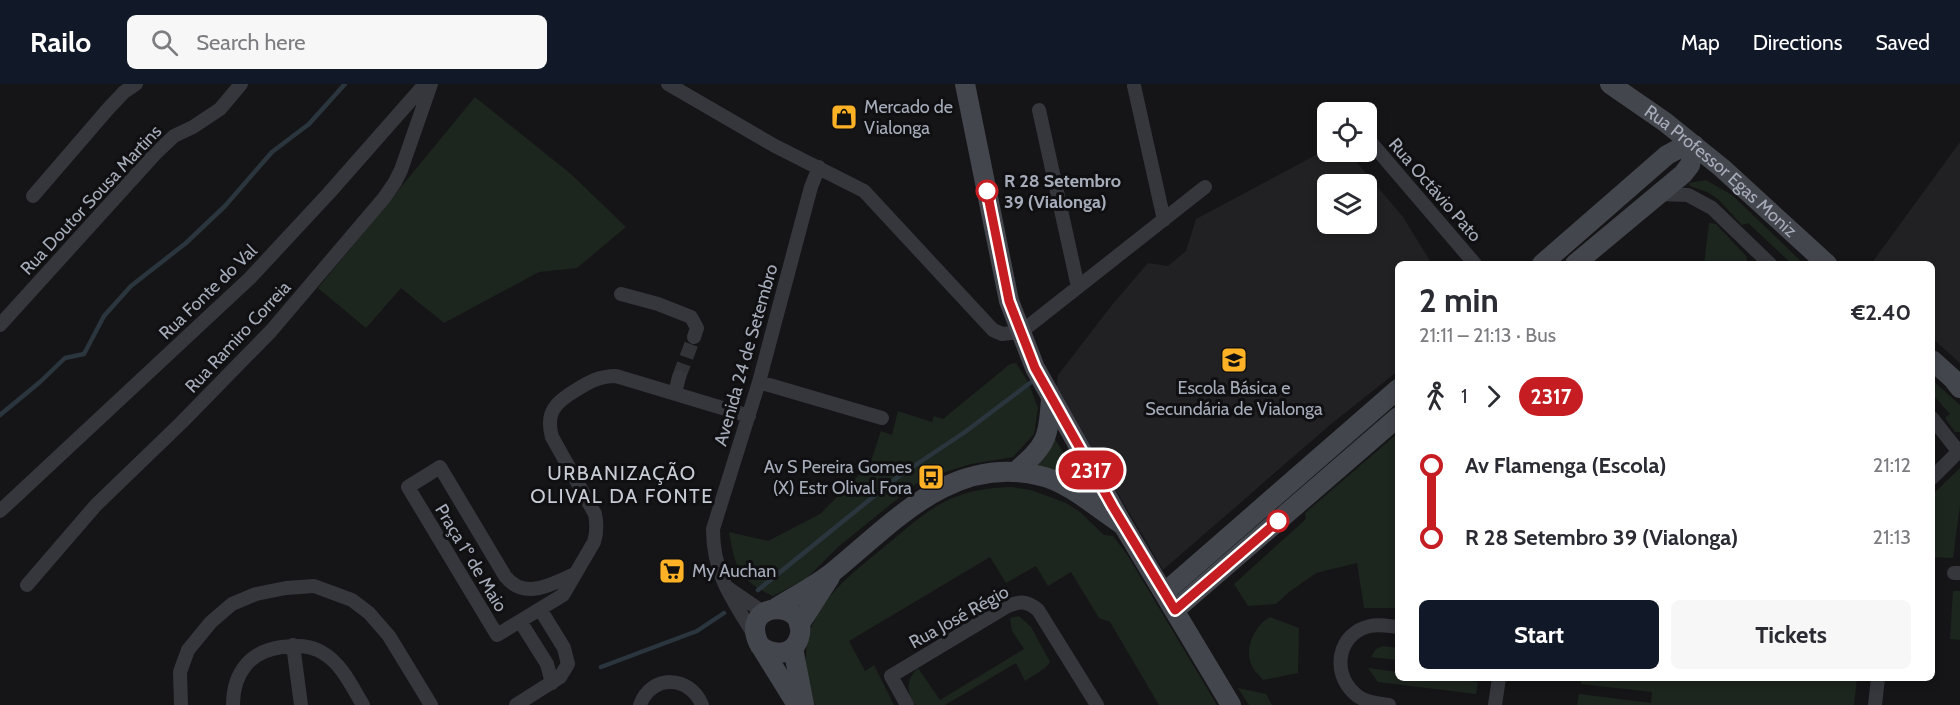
<!DOCTYPE html>
<meta charset="utf-8">
<style>
:root{--surface:#fff;--page:#f7f7f7;--text:#2b2b33;--muted:#7c7c81;--accent:#111827}
body{margin:0;font-family:Cabin,sans-serif;background:var(--page);color:var(--text);height:100vh;display:flex;flex-direction:column;font-size:22px;white-space:nowrap}
*{box-sizing:border-box;margin:0}
p{font-size:20px;color:var(--muted)}
.icon{flex:none;width:33px;height:33px;fill:none;stroke:currentColor;stroke-width:2;stroke-linecap:round;stroke-linejoin:round}
.map{position:relative;flex:1;overflow:hidden}
.details{position:absolute;left:1395px;top:177px;width:540px;height:420px;display:flex;flex-direction:column;background:var(--surface);border-radius:9px;box-shadow:0 3px 9px #0003}
.details>*{flex:none}
.badge{padding:0 12px;border-radius:20px;font-size:21px;line-height:39px}
.fabs{position:absolute;left:1317px;top:18px;display:grid;gap:12px}
.fabs a{display:grid;place-items:center;width:60px;height:60px;border-radius:9px;background:var(--surface);box-shadow:0 3px 9px #0003;font-size:30px}
.map>.badge{position:absolute;translate:-50% -50%;box-shadow:0 0 0 3px #fff}
.legs{display:flex;align-items:center;gap:9px;height:66px;padding:0 24px;font-size:20px}
.legs p{margin-inline-start:auto}
.overview{display:flex;align-items:center;justify-content:space-between;height:102px;padding:0 24px}
h1{font-size:33px;font-weight:700;line-height:45px}
.button{display:flex;gap:12px;margin-top:auto;padding:12px 24px}
.button a{flex:1;height:69px;border-radius:9px;background:var(--accent);color:#fff;font-size:24px;font-weight:700;line-height:69px;text-align:center}
.button a+a{background:var(--page);color:var(--text)}
ul{padding:0 24px;list-style:none}
li{display:flex;align-items:center;gap:21px;height:72px;font-size:22px}
li i{display:grid;place-items:center;width:9px;height:100%;margin:0 8px;background:currentColor}
li i::after{content:'';width:15px;height:15px;margin:-8px;border:4px solid;border-radius:50%;background:var(--surface)}
li p{margin-inline-start:auto}
li:first-child i{background:linear-gradient(#0000 50%,currentColor 0)}
li:last-child i{background:linear-gradient(currentColor 50%,#0000 0)}
header{display:flex;align-items:center;gap:36px;box-sizing:border-box;height:84px;padding:0 30px;background:var(--accent);color:#fff}
header strong{font-size:28px}
nav{display:flex;gap:33px;margin-inline-start:auto;font-size:21px}
.search{width:420px;height:54px;background:var(--page);display:flex;align-items:center;gap:15px;box-sizing:border-box;padding:0 21px;border-radius:9px;color:var(--muted);font-size:22px}
.map>svg:first-child{display:block}
.built{fill:#212124;fill-rule:evenodd}
.green{fill:#1d261e}
.lines{fill:none;stroke-linecap:round;stroke-linejoin:round}
.stream{stroke:#2a353d;stroke-width:4.5}
.street-tunnel{stroke:#323337;stroke-width:14;stroke-dasharray:14 7;stroke-linecap:butt}
.street{stroke:#36373d;stroke-width:14}
.secondary{stroke:#43464d;stroke-width:20}
.line-1-casing{stroke:#fff;stroke-width:14}
.line-1{stroke:#c61d23;stroke-width:9}
.stop-1-dot{fill:#fff;stroke:#c61d23;stroke-width:3}
.labels{text-anchor:middle;stroke-width:6;stroke-linejoin:round;paint-order:stroke}
.poi-label{font-size:18px;fill:#a6acb9;stroke:#101012;text-anchor:start}
.street-label{font-size:18px;fill:#a6acb9;stroke:#101012}
.stop-label{font-size:18px;font-weight:bold;fill:#a6acb9;stroke:#101012;text-anchor:start}
.neighbourhood-label{font-size:20px;letter-spacing:1.5px;fill:#c7cbd4;stroke:#101012}
</style>
<header>
<strong>Railo</strong>
<div class="search"><svg class="icon" aria-label="search" viewBox="0 0 24 24"><circle cx="10" cy="10" r="6"/><path d="M15 15l6 6"/></svg>Search here</div>
<nav><a>Map</a><a>Directions</a><a>Saved</a></nav>
</header>
<div class="map">
<svg width="1960" height="621" viewBox="0 0 1960 621">
<rect width="100%" height="100%" fill="#151517"/>
<path class="built" d="M 1960,58 L 1960,279 L 1932,254 L 1932,180 L 1871,180 Z
M 1327,65 L 1328,68 L 1348,68 L 1403,133 L 1432,180 L 1398,180 L 1398,287 L 1331,340 L 1163,486 L 1056,305 L 1058,291 L 1112,221 L 1148,179 L 1168,182 L 1186,167 L 1196,135 ZM 1328,100 L 1366,100 L 1366,140 L 1328,140 Z"/>
<path class="green" d="M 475,13 L 572,91 L 626,143 L 577,184 L 539,188 L 444,239 L 401,204 L 366,244 L 318,204 Z
M 1706,96 L 1732,111 L 1804,180 L 1792,180 L 1748,139 L 1742,141 L 1718,115 L 1707,108 L 1690,102 L 1689,99 Z
M 1709,139 L 1716,140 L 1747,173 L 1746,180 L 1704,180 Z
M 1016,279 L 1028,298 L 1038,324 L 1034,350 L 1013,373 L 971,380 L 922,395 L 838,463 L 807,494 L 773,512 C 737,495 736,484 729,448 L 768,457 L 820,430 L 870,380 L 881,347 L 892,351 L 898,327 L 932,338 L 934,332 L 943,335 L 1010,280 Z
M 1932,296 L 1960,321 L 1960,348 L 1955,348 L 1945,334 L 1950,330 L 1932,310 Z
M 1398,349 L 1398,524 L 1364,524 L 1357,479 L 1316,489 L 1289,508 L 1276,520 L 1248,522 L 1234,500 L 1306,435 L 1305,429 Z
M 1055,355 L 1091,412 L 1032,383 L 1045,371 Z
M 1960,384 L 1960,421 L 1953,474 L 1932,473 L 1932,411 Z
M 1012,403 L 1031,406 L 1066,419 L 1080,428 L 1104,451 L 1113,452 L 1128,472 L 1217,621 L 1159,621 L 1110,538 L 1099,534 L 1071,488 L 1048,502 L 1036,482 L 1006,499 L 990,473 L 849,557 L 865,587 L 874,581 L 894,621 L 815,621 C 811,612 810,604 808,594 C 796,532 840,499 883,464 C 930,425 948,405 1012,403 Z
M 1953,507 L 1960,507 L 1960,556 L 1950,555 Z
M 1019,532 L 1031,543 L 1050,578 L 1045,584 L 1025,597 L 1016,579 L 945,621 L 915,621 C 906,607 906,596 918,584 L 940,616 L 1024,565 L 1012,547 L 1010,534 Z
M 1270,533 L 1299,544 L 1298,589 L 1263,596 C 1260,592 1255,588 1253,584 C 1243,566 1253,543 1270,533 Z
M 1383,562 L 1398,564 L 1398,576 L 1371,573 L 1376,565 Z
M 1368,584 L 1398,588 L 1398,594 L 1446,594 L 1478,598 L 1476,610 L 1378,598 Z
M 1581,594 L 1857,594 L 1854,621 L 1577,621 L 1579,610 L 1651,619 L 1652,608 L 1581,600 Z
M 1238,604 L 1266,610 L 1272,621 L 1249,621 Z"/>
<g class="lines">
<path class="stream" d="M 0,331 L 40,298 L 65,274 L 84,270 L 104,232 L 131,202 L 186,159 L 225,122 L 272,68 L 309,40 L 345,0
M 758,506 L 899,392 L 965,348 L 1030,299
M 601,583 L 697,547 L 724,529"/>
<path class="street-tunnel" d="M 679,293 L 694,253"/>
<path class="street" d="M 668,0 L 775,62 L 864,107 L 993,246 L 1002,250 L 1021,248 L 1205,103
M 1134,2 L 1164,136
M 1039,26 L 1078,203
M 1368,55 L 1475,180
M 1658,110 L 1688,111 L 1712,124 L 1770,180
M 33,112 L 108,25 L 124,8 L 136,0
M 621,210 L 658,220 L 691,233 L 697,244 L 694,253
M 0,241 L 155,70 L 174,52 L 193,43 L 220,25 L 241,0
M 759,298 L 882,334
M 675,309 L 679,293
M 1932,334 L 1958,367
M 1932,394 L 1960,366
M 0,427 L 250,194 L 329,109 L 425,0
M 1954,489 L 1960,489
M 575,490 C 551,500 525,517 505,492 L 440,383 L 408,403 L 497,551 L 563,511 L 594,458 C 597,449 597,440 595,430 L 552,353 C 545,328 556,318 576,306 C 589,298 599,292 616,292 L 749,332
M 27,501 L 96,421 L 182,338 L 271,247 L 384,114 L 395,98 L 401,86 L 431,0
M 728,504 L 763,528
M 520,537 L 547,580 L 552,599
M 756,554 C 733,516 713,491 713,445 L 759,298 L 811,103 L 819,83
M 293,561 L 301,621
M 181,621 L 180,588 L 188,566 L 211,538 L 232,520 L 256,510 L 286,504 L 314,502 L 352,516 L 369,529 L 389,552 L 431,621
M 233,621 C 233,589 250,567 282,563 C 297,561 310,561 323,569 C 342,580 352,603 363,621
M 516,621 L 560,593 L 568,580 L 564,564 L 540,525
M 640,621 C 651,590 690,591 702,621
M 907,621 L 891,592 L 1006,523 C 1019,517 1026,516 1038,526 L 1097,621
M 1389,621 C 1376,619 1363,618 1354,609 C 1331,588 1338,549 1370,542 C 1379,540 1389,542 1398,543
M 1495,621 L 1499,594
M 1875,621 L 1878,594"/>
<g class="secondary">
<path d="M 965,0 L 1009,217 L 1035,284 L 1123,441 L 1231,621"/>
<path id="s1" d="M 1610,0 L 1665,38 L 1722,84 L 1827,180"/>
<path d="M 1542,180 L 1667,71 L 1680,64 L 1694,61"/>
<path d="M 1575,180 L 1683,90 L 1690,81 L 1694,61"/>
<path d="M 1932,276 L 1953,295 L 1960,304"/>
<path d="M 1015,388 C 1046,361 1048,357 1051,315"/>
<path d="M 1164,509 L 1398,305"/>
<path d="M 776,524 C 795,512 817,501 834,487 C 895,437 953,370 1041,392 C 1068,398 1097,424 1120,439"/>
<path d="M 1175,526 L 1398,333"/>
<path d="M 799,541 L 830,493"/>
<path d="M 760,562 C 774,572 793,572 799,554 C 811,515 740,515 758,558 L 797,621"/>
<path d="M 793,564 L 804,621"/>
</g>
</g>
<g class="lines">
<defs>
<path id="line-1" d="M 987,107 L 1009,217 L 1035,284 L 1113,423 L 1175,526 L 1278,437"/>
</defs>
<use href="#line-1" class="line-1-casing"/>
<use href="#line-1" class="line-1"/>
</g>
<defs>
<symbol id="shop-square" viewBox="-11 -11 22 22"><rect x="-9" y="-9" width="18" height="18" rx="4" fill="#ffb225" stroke="#101012"/><path d="M-5-2.5h2.3a2.7 3.5 0 0 1 5.4 0H5L5.5 6h-11ZM-1.5-2.5h3a1.5 2.3 0 0 0-3 0Z" fill="#111"/></symbol>
<symbol id="school-square" viewBox="-11 -11 22 22"><rect x="-9" y="-9" width="18" height="18" rx="4" fill="#ffb225" stroke="#101012"/><path d="M0-5L7-2L0 1L-7-2ZM-4 1L0 2.5L4 1V4Q0 6-4 4Z" fill="#111"/></symbol>
<symbol id="bus-square" viewBox="-11 -11 22 22"><rect x="-9" y="-9" width="18" height="18" rx="4" fill="#ffb225" stroke="#101012"/><path d="M-5-6H5V4H4V6H2V4H-2V6H-4V4H-5ZM-3.5-4V0h7V-4ZM-3.5 1.2v1.5H-2V1.2ZM2 1.2v1.5H3.5V1.2Z" fill="#111"/></symbol>
<symbol id="supermarket-square" viewBox="-11 -11 22 22"><rect x="-9" y="-9" width="18" height="18" rx="4" fill="#ffb225" stroke="#101012"/><path d="M-6-5.5h2.5l.6 2H6L4.5 2H-2.5L-4.4-4H-6ZM-1.5 3.2a1.3 1.3 0 1 0 .1 0ZM3 3.2a1.3 1.3 0 1 0 .1 0Z" fill="#111"/></symbol>
</defs>
<g fill-rule="evenodd">
<use href="#shop-square" x="829" y="18" width="30" height="30"/>
<use href="#school-square" x="1219" y="261" width="30" height="30"/>
<use href="#bus-square" x="916" y="378" width="30" height="30"/>
<use href="#supermarket-square" x="657" y="472" width="30" height="30"/>
</g>
<g class="stop-1-dot">
<circle cx="987" cy="107" r="10"/>
<circle cx="1278" cy="437" r="10"/>
</g>
<g class="labels">
<g class="poi-label">
<text x="864" y="29">Mercado de<tspan x="864" dy="21">Vialonga</tspan></text>
<text x="1234" y="310" text-anchor="middle">Escola Básica e<tspan x="1234" dy="21">Secundária de Vialonga</tspan></text>
<text x="912" y="389" text-anchor="end">Av S Pereira Gomes<tspan x="912" dy="21">(X) Estr Olival Fora</tspan></text>
<text x="692" y="493">My Auchan</text>
</g>
<g class="street-label">
<text dy="6" stroke="none"><textPath href="#s1" startOffset="141">Rua Professor Egas Moniz</textPath></text>
<text transform="translate(1435 106) rotate(49)" y="6">Rua Octávio Pato</text>
<text transform="translate(91 116) rotate(-47)" y="6">Rua Doutor Sousa Martins</text>
<text transform="translate(208 208) rotate(-44)" y="6">Rua Fonte do Val</text>
<text transform="translate(238 253) rotate(-47)" y="6">Rua Ramiro Correia</text>
<text transform="translate(746 271) rotate(-74)" y="6">Avenida 24 de Setembro</text>
<text transform="translate(471 474) rotate(59)" y="6">Praça 1º de Maio</text>
<text transform="translate(959 533) rotate(-29)" y="6">Rua José Régio</text>
</g>
<g class="stop-label">
<text x="1004" y="103">R 28 Setembro<tspan x="1004" dy="21">39 (Vialonga)</tspan></text>
</g>
<g class="neighbourhood-label">
<text x="622" y="396">URBANIZAÇÃO<tspan x="622" dy="23">OLIVAL DA FONTE</tspan></text>
</g>
</g>
</svg>
<div class="fabs">
<a><svg class="icon" aria-label="locate" viewBox="0 0 24 24"><circle cx="12" cy="12" r="6"/><path d="M12 2v4M12 18v4M2 12h4M18 12h4"/></svg></a>
<a><svg class="icon" aria-label="layers" viewBox="0 0 24 24"><path d="M12 4l9 5-9 5-9-5zM3 14l9 5 9-5"/></svg></a>
</div>
<b class="badge" style="left:1091px;top:386px;background:#c61d23;color:#fff">2317</b>
<section class="details">
<div class="overview"><div><h1>2 min</h1><p>21:11 – 21:13 · Bus</p></div><b>€2.40</b></div>
<div class="legs"><svg class="icon" aria-label="walk" viewBox="0 0 24 24"><circle cx="13" cy="4" r="2"/><path d="M13 8l-2 6 4 7M11 14l-3 7M7 12l3-4h3l4 4"/></svg>1<svg class="icon" aria-label="forward" viewBox="0 0 24 24"><path d="M9 5l7 7-7 7"/></svg><b class="badge" style="background:#c61d23;color:#fff">2317</b></div>
<ul>
<li><i style="color:#c61d23"></i><b>Av Flamenga (Escola)</b><p>21:12</p></li>
<li><i style="color:#c61d23"></i><b>R 28 Setembro 39 (Vialonga)</b><p>21:13</p></li>
</ul>
<div class="button"><a>Start</a><a>Tickets</a></div>
</section>
</div>
